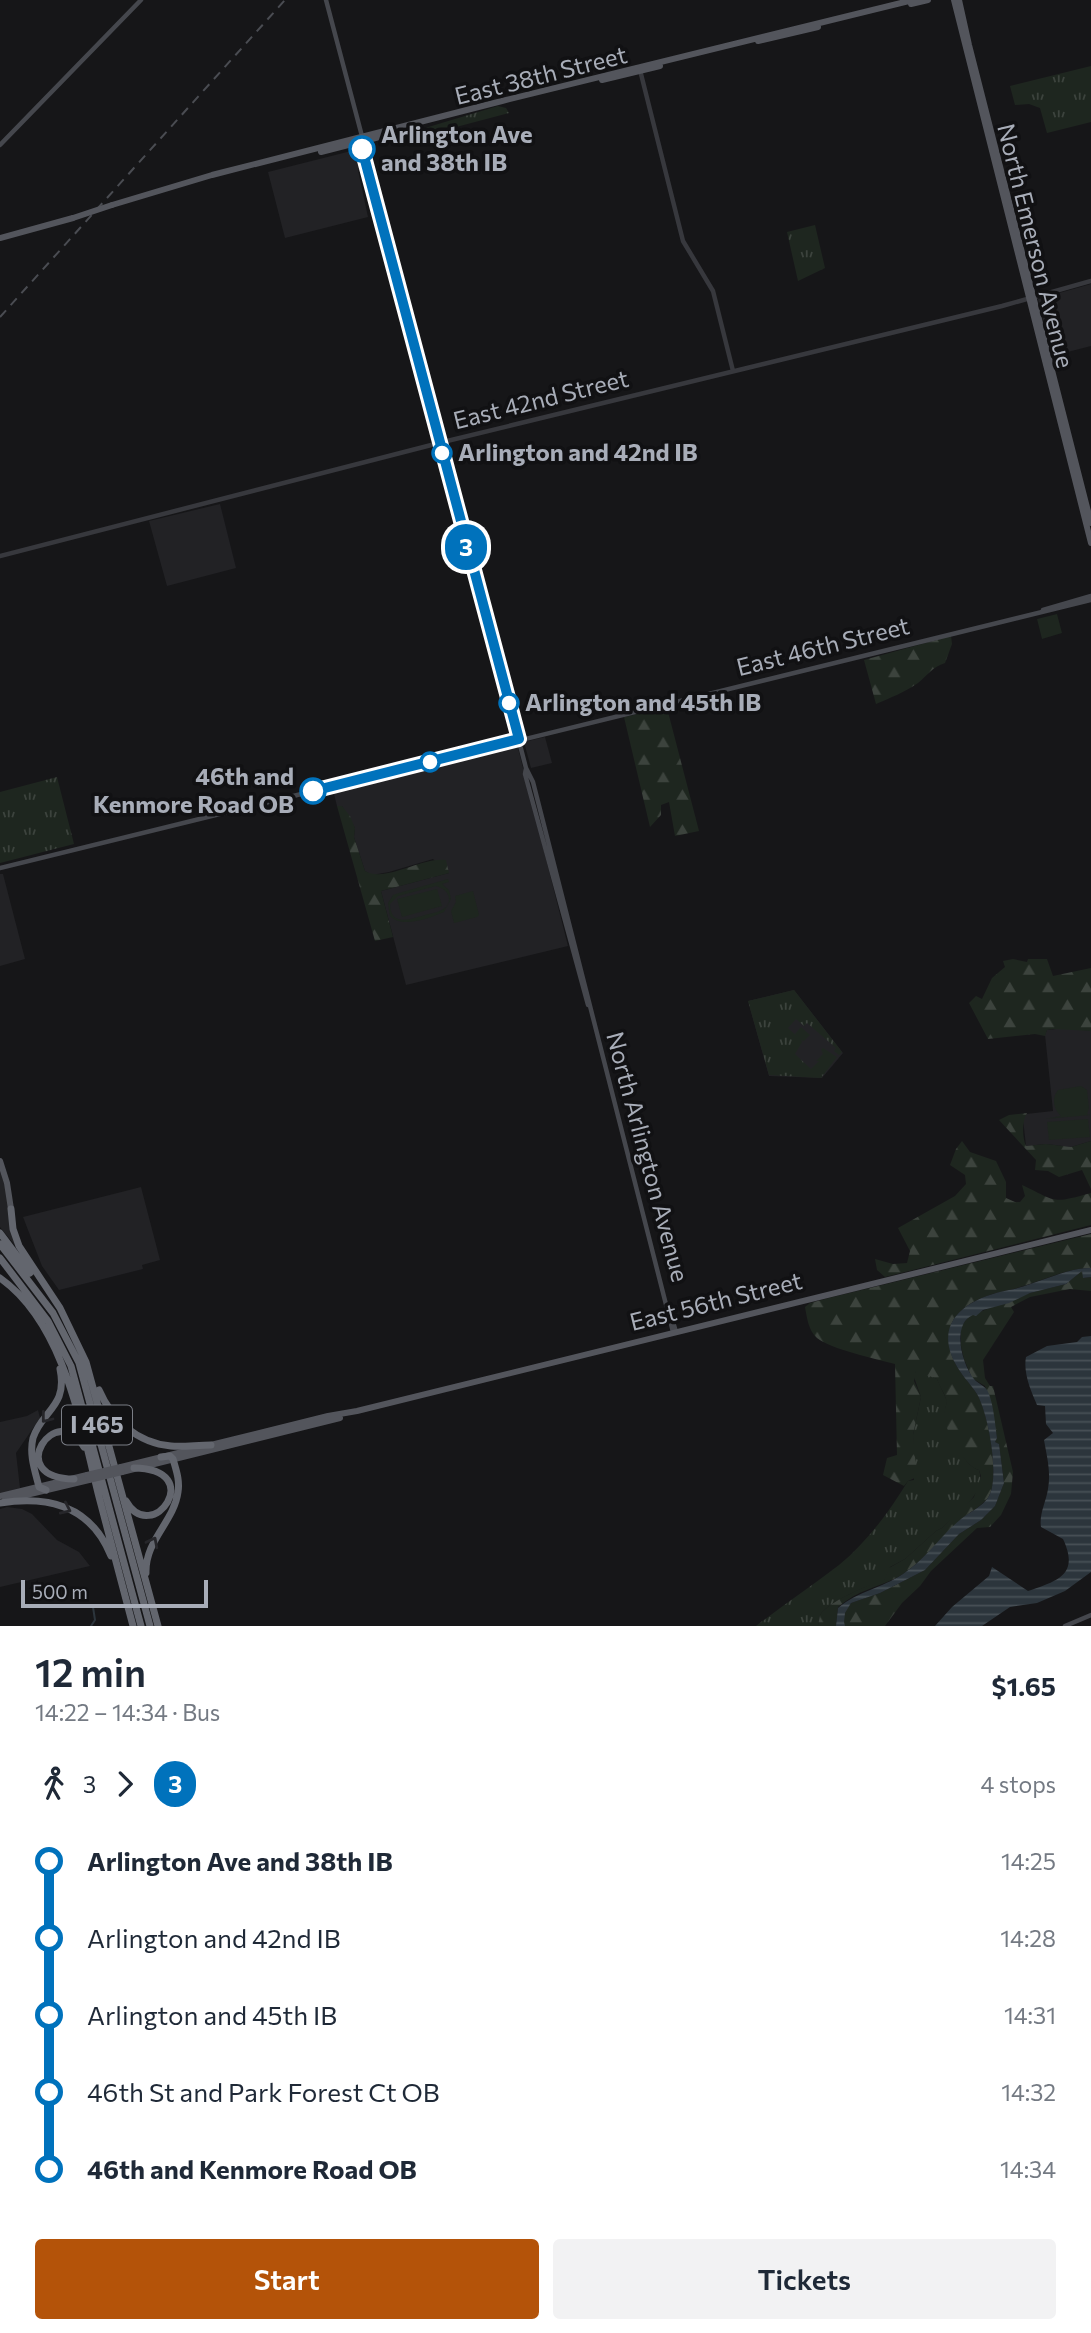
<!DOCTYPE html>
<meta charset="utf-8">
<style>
:root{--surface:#fff;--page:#f2f2f3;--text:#1f2937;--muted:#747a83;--accent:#b45309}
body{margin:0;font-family:Commissioner,sans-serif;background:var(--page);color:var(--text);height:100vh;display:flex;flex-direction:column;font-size:26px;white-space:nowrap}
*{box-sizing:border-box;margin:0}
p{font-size:23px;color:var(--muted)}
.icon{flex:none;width:38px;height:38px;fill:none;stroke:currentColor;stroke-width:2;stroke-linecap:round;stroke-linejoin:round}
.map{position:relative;height:1626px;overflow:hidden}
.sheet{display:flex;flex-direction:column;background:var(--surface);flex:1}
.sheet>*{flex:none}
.badge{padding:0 14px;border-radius:23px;font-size:24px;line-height:46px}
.scale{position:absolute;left:21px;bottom:18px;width:187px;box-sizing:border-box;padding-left:7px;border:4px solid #a8adb8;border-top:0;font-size:19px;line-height:24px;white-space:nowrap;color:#a8adb8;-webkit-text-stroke:5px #111113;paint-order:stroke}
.map>.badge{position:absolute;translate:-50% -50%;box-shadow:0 0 0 4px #fff}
.legs{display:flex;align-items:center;gap:10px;height:77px;padding:0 35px;font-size:23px}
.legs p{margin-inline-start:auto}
.summary{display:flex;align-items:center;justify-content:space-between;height:119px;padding:0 35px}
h1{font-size:38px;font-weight:600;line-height:52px}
.action{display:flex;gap:14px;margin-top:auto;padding:14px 35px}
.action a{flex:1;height:80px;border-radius:7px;background:var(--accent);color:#fff;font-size:28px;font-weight:600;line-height:80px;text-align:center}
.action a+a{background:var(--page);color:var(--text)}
ul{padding:0 35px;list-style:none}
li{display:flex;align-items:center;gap:24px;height:77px;font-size:26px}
li i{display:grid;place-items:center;width:10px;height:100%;margin:0 9px;background:currentColor}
li i::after{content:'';width:18px;height:18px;margin:-9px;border:5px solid;border-radius:50%;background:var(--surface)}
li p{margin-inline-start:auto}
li:first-child i{background:linear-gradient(#0000 50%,currentColor 0)}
li:last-child i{background:linear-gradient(currentColor 50%,#0000 0)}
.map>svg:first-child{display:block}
.built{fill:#222225}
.grass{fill:url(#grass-tufts)}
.forest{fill:url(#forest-firs)}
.garden{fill:#1e261f;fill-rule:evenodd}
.water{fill:url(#water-rules)}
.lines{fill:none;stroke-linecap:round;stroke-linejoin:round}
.stream{stroke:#2c353c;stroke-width:2}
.tertiary{stroke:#37383d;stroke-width:4.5}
.secondary{stroke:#45474d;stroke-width:4.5}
.primary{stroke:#53555c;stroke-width:6}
.motorway{stroke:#63666e;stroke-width:7}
.rail{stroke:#4a4c52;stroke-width:2;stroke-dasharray:9 7;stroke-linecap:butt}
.primary-bridge{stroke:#53555c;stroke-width:6}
.oneway{stroke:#26262a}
.line-1-casing{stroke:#fff;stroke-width:16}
.line-1{stroke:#0072bc;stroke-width:10}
.stop-1-dot{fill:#fff;stroke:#0072bc;stroke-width:3.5}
.labels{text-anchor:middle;stroke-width:7;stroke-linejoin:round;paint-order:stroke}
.shield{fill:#111113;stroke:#7b7e86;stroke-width:2}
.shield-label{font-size:23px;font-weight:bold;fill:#a8adb8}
.street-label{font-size:24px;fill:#a8adb8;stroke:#111113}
.stop-label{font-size:24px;font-weight:bold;fill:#a8adb8;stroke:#111113;text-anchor:start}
</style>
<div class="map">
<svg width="1091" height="1626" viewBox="0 0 1091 1626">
<defs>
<pattern id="grass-tufts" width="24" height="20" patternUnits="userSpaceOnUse" patternTransform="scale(1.75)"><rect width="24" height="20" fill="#1e261f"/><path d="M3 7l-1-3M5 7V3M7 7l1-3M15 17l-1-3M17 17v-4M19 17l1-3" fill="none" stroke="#3c433d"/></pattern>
<pattern id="forest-firs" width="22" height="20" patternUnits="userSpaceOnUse" patternTransform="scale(1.75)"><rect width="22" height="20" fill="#1e261f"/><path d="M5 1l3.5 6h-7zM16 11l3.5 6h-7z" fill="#3c433d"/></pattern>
<pattern id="water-rules" width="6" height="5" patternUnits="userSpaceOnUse" patternTransform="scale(1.75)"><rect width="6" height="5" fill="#2c353c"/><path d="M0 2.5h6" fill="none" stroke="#485056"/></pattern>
</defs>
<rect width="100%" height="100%" fill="#161618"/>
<path class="built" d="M 359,149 L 364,167 L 358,170 L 368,217 L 285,238 L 268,172 Z
M 1091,284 L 1091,346 L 1052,356 L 1038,299 Z
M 220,504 L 236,568 L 167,586 L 149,521 Z
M 545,737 L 552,763 L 531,768 L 524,742 Z
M 517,744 L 568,946 L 406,985 L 381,891 L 449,873 L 433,859 L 389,872 L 372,875 L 365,871 L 354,837 L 355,828 L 342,806 L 337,806 L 333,790 Z
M 0,874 L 3,874 L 25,959 L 0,966 Z
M 794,990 L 843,1053 L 822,1078 L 769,1076 L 748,1001 Z
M 1065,1028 L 1091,1031 L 1091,1141 L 1071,1147 L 1046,1144 L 1026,1146 L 1023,1119 L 1026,1114 L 1053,1111 L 1045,1035 L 1047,1030 Z
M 0,1171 L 5,1186 L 18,1249 L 0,1227 Z
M 141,1187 L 160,1260 L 142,1265 L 143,1269 L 59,1290 L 42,1266 L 23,1217 Z
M 38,1410 L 40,1418 L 16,1453 L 20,1488 L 0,1494 L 0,1422 L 27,1416 Z
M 7,1507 L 22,1509 L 32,1514 L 57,1540 L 79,1552 L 90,1566 L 0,1587 L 0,1509 Z"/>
<path class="grass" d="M 1091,66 L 1091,122 L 1047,133 L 1040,108 L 1029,104 L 1015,105 L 1010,86 Z
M 498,106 L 506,108 L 509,113 L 403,141 L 402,135 Z
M 815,225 L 825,268 L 798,281 L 787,232 Z
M 57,777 L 74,844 L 0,863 L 0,792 Z
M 794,990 L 842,1052 L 839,1055 L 834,1051 L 836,1048 L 807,1023 L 804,1026 L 796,1019 L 788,1028 L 800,1039 L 795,1034 L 801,1027 L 810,1035 L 804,1041 L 801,1040 L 802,1042 L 795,1054 L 811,1069 L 819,1061 L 816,1061 L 823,1054 L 821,1051 L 824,1053 L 821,1050 L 823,1048 L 837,1057 L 821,1078 L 769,1075 L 748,1001 Z
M 916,1370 L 937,1379 L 947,1401 L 944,1415 C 952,1431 961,1465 979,1470 C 987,1493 957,1514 942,1528 L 936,1531 L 905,1559 L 890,1567 L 884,1581 C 868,1585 829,1601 820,1615 C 820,1616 818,1625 818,1626 L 756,1626 C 783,1605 812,1586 839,1565 C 867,1542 889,1512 908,1481 L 914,1480 L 913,1435 L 921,1397 L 914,1377 Z"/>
<path class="forest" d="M 951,636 L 952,644 L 945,663 C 932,667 928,675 918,683 C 905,692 890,698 876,704 L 864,660 Z
M 667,708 L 699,831 L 675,836 L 669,802 L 661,805 L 661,815 L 650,827 L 624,717 Z
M 337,806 L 342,806 L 350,816 L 355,828 L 354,837 L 365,871 C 386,883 421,857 446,860 L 449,873 L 381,891 L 393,937 L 375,941 Z
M 1013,959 L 1027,962 L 1028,959 L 1047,959 L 1053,976 L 1091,968 L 1091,1031 L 1053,1029 L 1047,1030 L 1045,1036 L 1035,1034 L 988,1039 L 969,1003 L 976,996 L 982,999 L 992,978 L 1005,967 L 1003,961 Z
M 1027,1113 C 1022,1121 1022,1137 1026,1146 L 1046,1144 L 1071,1147 L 1091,1141 L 1091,1189 L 1082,1170 L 1059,1177 L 1048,1171 L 1035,1170 L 1036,1160 L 999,1120 L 1009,1115 Z
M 962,1141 L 970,1152 L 996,1161 L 1006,1182 L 1006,1198 L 1015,1202 L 1020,1202 L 1025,1196 L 1022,1185 C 1058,1202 1051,1204 1091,1193 L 1091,1225 L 885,1277 L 877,1270 L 875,1259 L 893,1264 L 907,1263 L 910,1251 L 898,1228 L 955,1196 L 966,1184 L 965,1175 L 950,1165 L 956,1149 Z
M 1091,1234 L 1091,1268 C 1064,1268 1036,1284 1009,1290 C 971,1297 933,1318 955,1363 C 961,1375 970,1383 977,1394 C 988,1412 1000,1477 989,1496 C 984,1505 965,1515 957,1523 C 939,1540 924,1560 903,1574 C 886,1585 864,1588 846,1601 L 838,1607 L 836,1626 L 818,1626 C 818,1625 820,1616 820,1615 C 829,1601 868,1585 884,1580 L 889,1568 L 905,1559 L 936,1531 L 942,1528 L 974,1497 L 981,1476 L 979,1470 C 965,1467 945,1431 944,1416 C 943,1410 948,1405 946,1399 C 944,1392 939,1386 937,1379 L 916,1371 L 914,1381 L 921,1397 L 913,1435 L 917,1477 L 908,1481 L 904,1486 L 883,1475 L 887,1458 L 897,1455 L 895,1364 C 877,1359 830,1349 817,1338 C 808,1330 807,1317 805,1307 L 810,1303 L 829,1298 Z
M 1082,1271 L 1084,1278 L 1091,1277 L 1091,1291 L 1070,1289 L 1030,1297 L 1011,1307 L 1014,1312 L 983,1360 L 985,1378 L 990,1386 L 993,1386 L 1013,1472 L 1011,1494 L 1001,1515 L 990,1527 L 977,1528 L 931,1571 L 920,1586 L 902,1603 L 885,1626 L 845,1626 C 841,1618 846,1609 851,1603 L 880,1593 L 925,1570 L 959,1534 L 981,1520 L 995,1506 L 1004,1483 L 999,1444 L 995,1442 L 997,1438 L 992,1410 L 985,1386 L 972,1378 L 964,1359 L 961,1346 L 961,1327 L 969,1316 L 1030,1293 L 1066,1284 Z"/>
<path class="garden" d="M 1057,614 L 1062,633 L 1042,639 L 1037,619 Z
M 448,879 L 449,882 L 442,884 L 449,890 L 451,899 L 444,912 C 429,918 402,929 390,916 L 388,903 L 393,895 L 399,893 ZM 436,886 C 445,888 454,897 446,907 C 441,912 432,913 425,915 C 411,919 390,927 390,904 L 398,896 Z
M 437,889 L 442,906 L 402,917 L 397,899 Z
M 473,891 L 479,915 L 477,917 L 454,923 L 451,911 L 456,902 L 455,896 Z
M 1081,1086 L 1087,1090 L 1089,1108 L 1087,1114 L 1090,1115 L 1045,1119 L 1061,1116 C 1054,1110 1051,1099 1058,1090 Z
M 1088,1119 L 1090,1137 L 1049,1140 L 1047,1122 Z"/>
<path class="water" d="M 1091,1268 L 1091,1277 L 1083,1278 L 1082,1271 L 1066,1284 L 1030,1293 L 1009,1303 L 983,1310 L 976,1316 L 973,1315 C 951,1324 962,1365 974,1379 C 979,1385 986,1385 989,1394 C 994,1408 995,1424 997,1438 L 995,1442 L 999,1444 L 1004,1483 L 995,1506 L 981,1520 L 959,1534 L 925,1570 L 880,1593 L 851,1603 L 845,1613 L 844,1622 L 845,1626 L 836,1626 L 838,1608 C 858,1591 882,1588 903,1574 C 926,1559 940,1536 961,1519 C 968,1513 984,1506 989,1496 C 1000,1476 988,1413 977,1394 C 970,1383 961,1375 955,1363 C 932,1319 971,1297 1009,1290 C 1036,1285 1064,1268 1091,1268 Z
M 1091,1336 L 1091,1572 L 1065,1591 L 1037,1603 L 1010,1607 L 982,1626 L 935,1626 L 952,1607 L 989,1576 L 992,1567 L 1028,1591 C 1057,1581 1080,1575 1063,1539 L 1041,1527 C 1039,1514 1046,1502 1048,1489 C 1051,1472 1047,1457 1044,1440 L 1053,1433 L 1046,1424 L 1045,1406 L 1037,1405 C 1031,1391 1023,1373 1026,1357 L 1047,1346 L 1077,1342 L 1082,1337 Z"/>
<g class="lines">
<path class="stream" d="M 91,1626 L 95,1620 L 93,1607"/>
<path class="tertiary" d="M 640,70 L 683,241 L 713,291 L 733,371
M 0,556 L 443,442 L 1002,306 L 1091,281"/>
<path class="secondary" d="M 326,0 L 474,560 L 473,566
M 361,139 L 361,147 L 470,561 L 480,591 L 526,768 L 533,782 L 673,1332
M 0,145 L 141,0
M 1043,610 L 1091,596
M 526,768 L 525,774 L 588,1005
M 0,868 L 1091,600
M 670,1312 L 676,1332
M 1065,1626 L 1091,1615"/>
<path class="primary" d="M 954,0 L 1091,543
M 959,0 L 969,45 L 1091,523
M 911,4 L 928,0
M 758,41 L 818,27
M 602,80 L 660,66
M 321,152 L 395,133
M 112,205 L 212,175 L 502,101 L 913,0
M 0,238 L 73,218
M 0,1161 L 7,1183 L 11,1209
M 121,1467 L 328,1416 L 357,1411 L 1091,1230
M 122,1472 L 340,1418
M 0,1496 L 87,1475
M 5,1500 L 89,1480"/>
<path class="motorway" d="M 11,1209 L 13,1229 L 19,1246 L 60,1308 L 86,1362 L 158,1626
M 0,1233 L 30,1273
M 0,1244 L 53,1313 L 79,1363 L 150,1626
M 0,1258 L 48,1321 L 71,1366 L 141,1626
M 0,1278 C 64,1323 81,1425 99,1497 C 110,1540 122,1583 133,1626
M 99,1390 C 112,1420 137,1443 171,1446 C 184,1447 197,1445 211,1445
M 74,1479 C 2,1478 57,1399 84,1447
M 46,1490 L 39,1487 C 35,1471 29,1455 33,1438 C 42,1410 68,1407 60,1369
M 126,1501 C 152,1547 208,1469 134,1468
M 0,1503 C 49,1495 91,1506 111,1556
M 146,1573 C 145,1540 174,1522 178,1492 C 180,1480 176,1470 173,1459 L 170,1456 L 161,1457"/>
<path class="rail" d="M 0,317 L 285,0"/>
<path class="primary-bridge" d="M 73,218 L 112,205
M 87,1475 L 121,1467
M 89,1480 L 122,1472"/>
</g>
<defs><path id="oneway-chevron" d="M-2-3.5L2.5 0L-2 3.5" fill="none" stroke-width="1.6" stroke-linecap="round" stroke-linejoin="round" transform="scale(1.75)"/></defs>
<g class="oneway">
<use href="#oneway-chevron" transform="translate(46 1418) rotate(128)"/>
<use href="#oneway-chevron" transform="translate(66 1509) rotate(25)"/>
<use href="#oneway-chevron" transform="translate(153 1542) rotate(-63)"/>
</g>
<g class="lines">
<defs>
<path id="line-1" d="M 313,791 L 519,739 L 362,149"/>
</defs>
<use href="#line-1" class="line-1-casing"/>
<use href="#line-1" class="line-1"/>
</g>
<g class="stop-1-dot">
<circle cx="362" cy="149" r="12"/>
<circle cx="442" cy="453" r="9"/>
<circle cx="509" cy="703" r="9"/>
<circle cx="430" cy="762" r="9"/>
<circle cx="313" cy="791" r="12"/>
</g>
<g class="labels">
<rect class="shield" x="62" y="1405.5" width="70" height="39" rx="5"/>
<g class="shield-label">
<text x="97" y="1433">I 465</text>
</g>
<g class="street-label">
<text transform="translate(541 76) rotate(-14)" y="8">East 38th Street</text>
<text transform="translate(1035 246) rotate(76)" y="8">North Emerson Avenue</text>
<text transform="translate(541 400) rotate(-14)" y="8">East 42nd Street</text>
<text transform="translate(823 647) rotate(-14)" y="8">East 46th Street</text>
<text transform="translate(647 1157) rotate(75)" y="8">North Arlington Avenue</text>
<text transform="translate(716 1302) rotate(-14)" y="8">East 56th Street</text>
</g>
<g class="stop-label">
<text x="381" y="143">Arlington Ave<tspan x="381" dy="28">and 38th IB</tspan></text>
<text x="458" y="461">Arlington and 42nd IB</text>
<text x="525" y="711">Arlington and 45th IB</text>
<text x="294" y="785" text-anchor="end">46th and<tspan x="294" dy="28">Kenmore Road OB</tspan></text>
</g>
</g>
</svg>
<div class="scale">500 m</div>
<b class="badge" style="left:466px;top:547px;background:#0072bc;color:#fff">3</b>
</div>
<section class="sheet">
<div class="summary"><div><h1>12 min</h1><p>14:22 – 14:34 · Bus</p></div><b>$1.65</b></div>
<div class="legs"><svg class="icon" aria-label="walk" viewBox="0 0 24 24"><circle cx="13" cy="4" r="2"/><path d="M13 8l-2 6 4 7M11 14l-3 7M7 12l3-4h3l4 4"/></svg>3<svg class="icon" aria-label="forward" viewBox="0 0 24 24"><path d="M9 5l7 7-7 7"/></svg><b class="badge" style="background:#0072bc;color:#fff">3</b><p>4 stops</p></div>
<ul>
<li><i style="color:#0072bc"></i><b>Arlington Ave and 38th IB</b><p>14:25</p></li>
<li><i style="color:#0072bc"></i><span>Arlington and 42nd IB</span><p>14:28</p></li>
<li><i style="color:#0072bc"></i><span>Arlington and 45th IB</span><p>14:31</p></li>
<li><i style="color:#0072bc"></i><span>46th St and Park Forest Ct OB</span><p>14:32</p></li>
<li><i style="color:#0072bc"></i><b>46th and Kenmore Road OB</b><p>14:34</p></li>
</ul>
<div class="action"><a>Start</a><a>Tickets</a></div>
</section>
